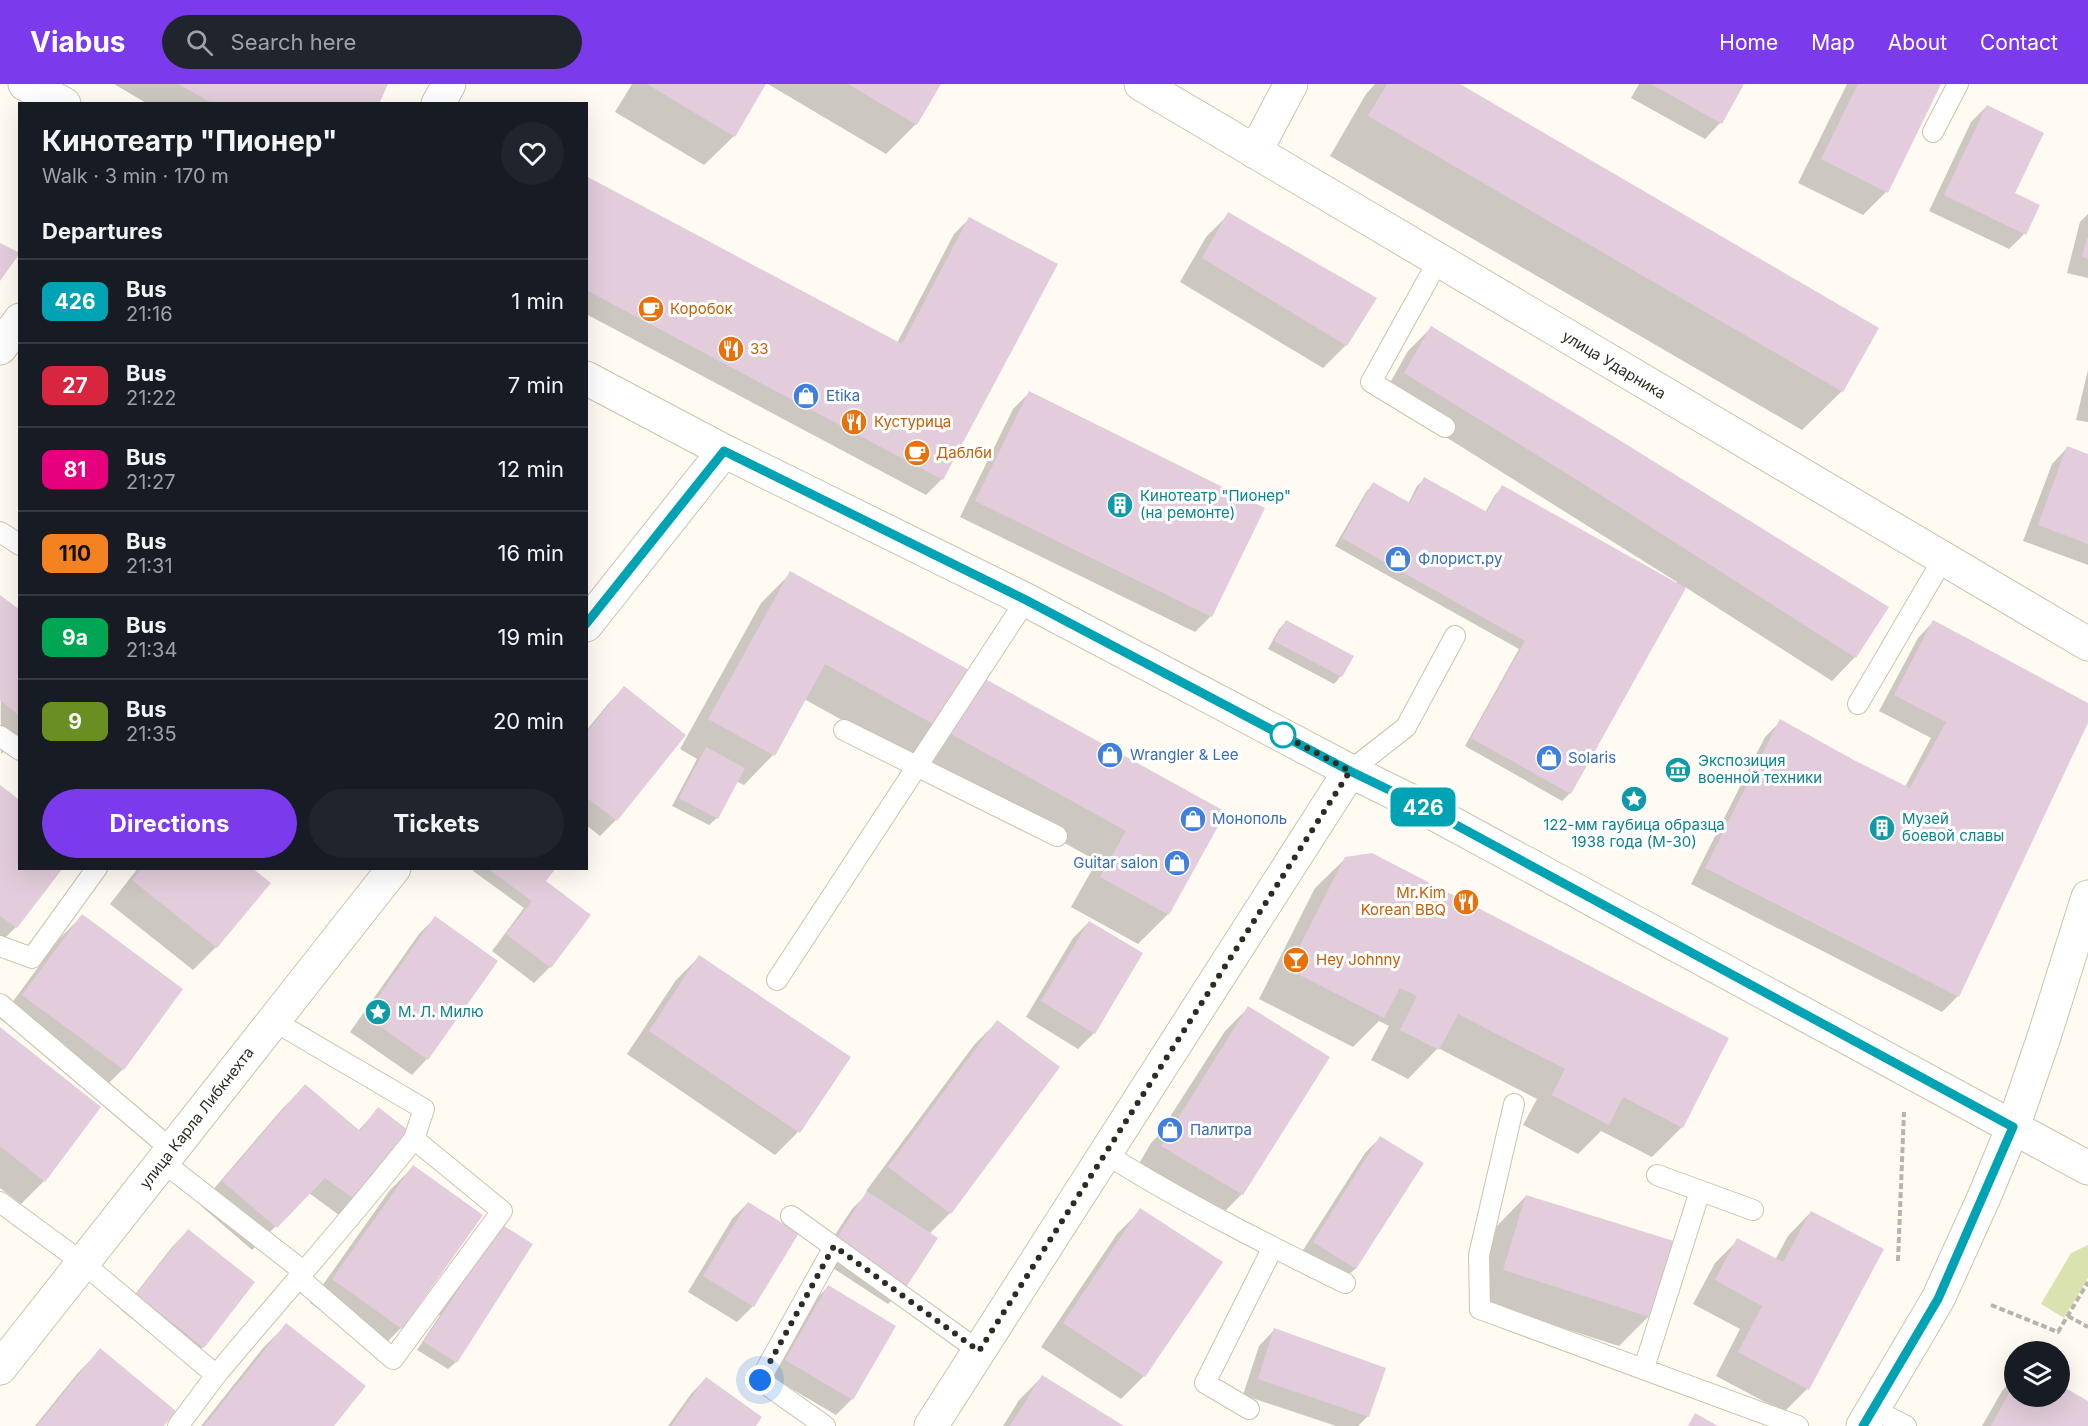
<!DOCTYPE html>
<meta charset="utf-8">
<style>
:root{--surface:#171b24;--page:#20242c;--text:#f1f3f6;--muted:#9ea1a6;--line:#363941;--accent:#7c3aed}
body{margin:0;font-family:Inter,sans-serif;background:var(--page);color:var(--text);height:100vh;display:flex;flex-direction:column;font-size:22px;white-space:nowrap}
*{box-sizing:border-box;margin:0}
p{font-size:20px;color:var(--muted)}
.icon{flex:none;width:33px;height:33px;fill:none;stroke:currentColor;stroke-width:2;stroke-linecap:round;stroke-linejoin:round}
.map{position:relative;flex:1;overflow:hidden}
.panel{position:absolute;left:18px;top:18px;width:570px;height:768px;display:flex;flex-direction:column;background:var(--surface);border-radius:0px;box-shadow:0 6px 24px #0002}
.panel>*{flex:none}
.badge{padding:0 12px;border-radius:9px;font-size:21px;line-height:39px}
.tools{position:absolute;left:2004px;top:1257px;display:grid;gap:12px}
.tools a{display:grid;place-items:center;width:66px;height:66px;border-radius:50%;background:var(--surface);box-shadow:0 6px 24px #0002;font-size:30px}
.you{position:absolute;width:30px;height:30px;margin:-15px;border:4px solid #fff;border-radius:50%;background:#1a73e8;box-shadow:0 0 0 9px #1a73e833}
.map>.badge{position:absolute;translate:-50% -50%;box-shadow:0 0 0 3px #fff}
h2{padding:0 24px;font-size:22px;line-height:54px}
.round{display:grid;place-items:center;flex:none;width:63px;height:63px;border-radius:32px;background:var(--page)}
.summary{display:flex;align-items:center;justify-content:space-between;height:102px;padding:0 24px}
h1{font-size:28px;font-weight:700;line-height:45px}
.button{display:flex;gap:12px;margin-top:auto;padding:12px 24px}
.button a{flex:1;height:69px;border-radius:36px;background:var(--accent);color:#fff;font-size:24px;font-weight:700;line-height:69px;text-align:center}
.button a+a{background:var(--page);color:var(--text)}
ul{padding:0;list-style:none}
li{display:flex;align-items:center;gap:18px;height:84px;padding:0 24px;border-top:2px solid var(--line)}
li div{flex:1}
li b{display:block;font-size:22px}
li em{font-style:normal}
li .badge{min-width:66px;font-weight:700;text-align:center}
header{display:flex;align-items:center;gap:36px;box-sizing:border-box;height:84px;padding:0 30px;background:var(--accent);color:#fff}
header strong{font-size:28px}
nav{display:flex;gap:33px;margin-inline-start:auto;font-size:21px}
.search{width:420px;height:54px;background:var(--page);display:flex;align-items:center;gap:15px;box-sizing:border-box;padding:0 21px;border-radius:33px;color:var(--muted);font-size:22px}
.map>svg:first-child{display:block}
.green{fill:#dae3af}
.shadow{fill:#0003}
.building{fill:#e3cddc}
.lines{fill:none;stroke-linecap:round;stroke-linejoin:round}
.lane-casing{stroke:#ccc3ad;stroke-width:22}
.street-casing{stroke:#ccc3ad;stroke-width:35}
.secondary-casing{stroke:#ccc3ad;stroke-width:35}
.path{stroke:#b7b4ab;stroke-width:4;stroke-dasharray:6 3;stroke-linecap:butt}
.lane{stroke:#fff;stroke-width:20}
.street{stroke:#fff;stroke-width:33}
.secondary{stroke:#fff;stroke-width:33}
.line-casing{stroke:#fff;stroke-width:14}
.line{stroke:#00a3b4;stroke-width:9}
.walk{stroke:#2e2b22;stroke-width:6;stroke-dasharray:0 10.8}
.stop-dot{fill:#fff;stroke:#00a3b4;stroke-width:3}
.labels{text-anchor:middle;stroke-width:6;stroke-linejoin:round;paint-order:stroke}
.food-label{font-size:15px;fill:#c56008;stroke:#fff;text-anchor:start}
.street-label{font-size:15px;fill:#2e2b22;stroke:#fff}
.shop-label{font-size:15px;fill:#366cbe;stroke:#fff;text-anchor:start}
.culture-label{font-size:15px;fill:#0d838f;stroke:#fff;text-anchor:start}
</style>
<header>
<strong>Viabus</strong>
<div class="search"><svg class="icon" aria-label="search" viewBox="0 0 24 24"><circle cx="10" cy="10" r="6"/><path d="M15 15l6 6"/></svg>Search here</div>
<nav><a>Home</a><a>Map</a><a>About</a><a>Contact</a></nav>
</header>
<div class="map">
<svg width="2088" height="1342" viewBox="0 0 2088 1342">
<rect width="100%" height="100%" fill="#fffbf2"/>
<path class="green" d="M 2088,1161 L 2088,1194 L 2064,1234 L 2041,1220 L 2071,1169 Z"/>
<path class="shadow" d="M 114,0 L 386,0 L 377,20 L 148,20 Z
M 632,0 L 764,0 L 734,52 L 704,81 L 615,28 Z
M 768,0 L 939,0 L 916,40 L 886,70 Z
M 1375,0 L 1457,0 L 1842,307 L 1802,346 L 1330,72 L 1366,10 Z
M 1639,0 L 1742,0 L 1720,39 L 1705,55 L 1631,14 Z
M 1847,0 L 1940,0 L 1886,108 L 1863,131 L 1798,99 Z
M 1987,22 L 2024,150 L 2009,165 L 1929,127 L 1971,38 Z
M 586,93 L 897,259 L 954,150 L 970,134 L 942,395 L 926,411 L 586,230 Z
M 1229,130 L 1346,261 L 1323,284 L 1180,198 L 1206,153 Z
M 2088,130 L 2088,194 L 2067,189 L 2080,138 Z
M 1431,244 L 1887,524 L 1855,573 L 1832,597 L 1685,503 L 1570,709 L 1562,717 L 1465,662 L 1519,565 L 1335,462 L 1366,408 L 1373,400 L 1408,420 L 1417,402 L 1425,395 L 1485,429 L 1495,411 L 1503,403 L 1676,500 L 1677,498 L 1382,313 L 1408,267 Z
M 2088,286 L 2088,338 L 2076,336 Z
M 1029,309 L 1211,532 L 1195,548 L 960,433 L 1013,325 Z
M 2067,364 L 2088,371 L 2088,481 L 2023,457 L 2052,380 Z
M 791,489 L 1224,729 L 1168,830 L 1138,860 L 1071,823 L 1097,777 L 804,615 L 773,671 L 744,701 L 736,697 L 717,734 L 709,741 L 672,722 L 697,675 L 680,665 L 761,519 Z
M 0,513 L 20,528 L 20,652 L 1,670 Z
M 1286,538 L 1341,592 L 1334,600 L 1268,565 L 1279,545 Z
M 1933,538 L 2088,621 L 2088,636 L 1958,912 L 1942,928 L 1691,800 L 1765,653 L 1781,637 L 1851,676 L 1905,703 L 1931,654 L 1879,627 L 1918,554 Z
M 624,604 L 684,651 L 616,736 L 600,752 L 586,741 L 586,647 L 608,620 Z
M 0,703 L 16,843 L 0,859 Z
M 1346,774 L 1682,1043 L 1652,1073 L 1601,1047 L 1578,1070 L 1523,1041 L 1537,1015 L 1438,964 L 1408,995 L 1371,976 L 1389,942 L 1379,937 L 1353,963 L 1259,915 L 1315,804 Z
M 138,784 L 250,784 L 269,799 L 216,863 L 193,886 L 110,820 Z
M 475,784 L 554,784 L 544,798 L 550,883 L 534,899 L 492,867 L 524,824 L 473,787 Z
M 82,832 L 123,985 L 100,1008 L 0,935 L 59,855 Z
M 435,834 L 427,975 L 412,991 L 350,948 L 419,850 Z
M 1089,838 L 1094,949 L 1078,965 L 1026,933 L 1073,854 Z
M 699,873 L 798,1048 L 775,1071 L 627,970 L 676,896 Z
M 1248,924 L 1242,1110 L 1212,1140 L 1132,1092 L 1151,1059 L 1157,1053 L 1225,947 Z
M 997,938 L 950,1129 L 929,1150 L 904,1204 L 888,1220 L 819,1175 L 852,1125 L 868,1109 L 866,1107 L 974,961 Z
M 0,945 L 44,1097 L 21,1120 L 0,1104 Z
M 305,1002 L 358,1047 L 378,1025 L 410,1049 L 343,1134 L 309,1109 L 252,1166 L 200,1121 L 282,1025 Z
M 1381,1053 L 1422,1080 L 1355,1185 L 1339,1200 L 1298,1174 L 1365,1069 Z
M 413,1083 L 401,1244 L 378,1267 L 310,1219 L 390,1106 Z
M 1526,1112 L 1649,1232 L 1619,1262 L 1474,1216 L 1497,1142 Z
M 748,1119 L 797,1150 L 753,1222 L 737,1238 L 688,1208 L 732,1135 Z
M 1141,1126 L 1144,1292 L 1121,1315 L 1041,1263 L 1117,1150 Z
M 1811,1128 L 1807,1305 L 1784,1328 L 1716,1292 L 1740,1245 L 1693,1220 L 1715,1179 L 1738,1156 L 1775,1176 L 1788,1152 Z
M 501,1142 L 456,1278 L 448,1285 L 417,1266 L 440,1231 L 438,1230 Z
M 188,1147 L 203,1263 L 187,1278 L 122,1227 L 172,1163 Z
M 828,1203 L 852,1315 L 836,1331 L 770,1292 L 812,1219 Z
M 286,1241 L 332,1342 L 201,1342 L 263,1264 Z
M 1274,1246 L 1368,1332 L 1358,1342 L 1336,1342 L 1243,1311 L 1259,1262 Z
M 100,1266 L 162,1342 L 35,1342 L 77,1290 Z
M 1042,1293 L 1121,1342 L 1003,1342 L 1019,1316 Z
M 706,1294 L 754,1342 L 668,1342 L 691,1310 Z
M 2014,1294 L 2014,1312 L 2060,1312 L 2060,1303 L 2088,1319 L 2088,1342 L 1982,1342 L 2002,1307 Z"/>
<path class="building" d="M 178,0 L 388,0 L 379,20 L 214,20 Z
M 647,0 L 766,0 L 735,53 Z
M 848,0 L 941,0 L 917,41 Z
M 1387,0 L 1460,0 L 1879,244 L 1843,308 L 1368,32 Z
M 1651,0 L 1744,0 L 1722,40 Z
M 1858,0 L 1941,0 L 1888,109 L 1821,75 Z
M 1987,21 L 2044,49 L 2015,109 L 2040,121 L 2026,151 L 1944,111 Z
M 586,92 L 902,260 L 969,133 L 1058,180 L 943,396 L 586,206 Z
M 1228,128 L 1377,214 L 1347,262 L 1202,174 Z
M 2087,154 L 2088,154 L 2088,175 L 2082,173 Z
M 0,159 L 20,169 L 0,197 Z
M 1431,242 L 1603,346 L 1889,523 L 1856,574 L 1574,394 L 1404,289 Z
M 1029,307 L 1265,424 L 1212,533 L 975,417 Z
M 2067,362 L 2088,370 L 2088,460 L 2038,441 Z
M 1424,393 L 1487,428 L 1502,401 L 1686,504 L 1571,710 L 1471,654 L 1525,557 L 1342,454 L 1373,398 L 1410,419 Z
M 790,487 L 1226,728 L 1169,831 L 1100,793 L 1126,747 L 825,580 L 775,672 L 708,635 Z
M 0,511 L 20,526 L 20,632 L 0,616 Z
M 1286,536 L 1354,572 L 1342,593 L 1274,557 Z
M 1933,536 L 2088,619 L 2088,639 L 1959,913 L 1705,784 L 1780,635 L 1852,675 L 1910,704 L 1946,638 L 1894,611 Z
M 624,602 L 686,651 L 617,737 L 586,713 L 586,649 Z
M 706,663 L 745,684 L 718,735 L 679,714 Z
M 0,701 L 20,716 L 20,784 L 63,784 L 17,844 L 0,832 Z
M 1372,769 L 1729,954 L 1683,1044 L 1623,1013 L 1609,1041 L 1552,1011 L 1565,985 L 1458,930 L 1439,966 L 1400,946 L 1417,912 L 1400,904 L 1384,934 L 1288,885 L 1345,773 Z
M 142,784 L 252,784 L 271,799 L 217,864 L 132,796 Z
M 487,784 L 556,784 L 546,797 L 591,831 L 551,884 L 506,850 L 532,817 Z
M 82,830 L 183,905 L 124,986 L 22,911 Z
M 435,832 L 498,877 L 428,976 L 365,932 Z
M 1089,837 L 1143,869 L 1095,950 L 1041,917 Z
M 699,871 L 851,973 L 800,1049 L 649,947 Z
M 1248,922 L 1330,973 L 1243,1111 L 1161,1062 Z
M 997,936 L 1060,983 L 951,1130 L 888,1083 Z
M 0,943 L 101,1023 L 45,1098 L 0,1062 Z
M 305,1000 L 360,1047 L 378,1023 L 412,1049 L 360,1119 L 325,1094 L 277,1144 L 222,1097 Z
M 1380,1052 L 1424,1079 L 1356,1185 L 1313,1158 Z
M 413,1081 L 483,1131 L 402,1245 L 332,1195 Z
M 867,1107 L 938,1154 L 905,1205 L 834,1158 Z
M 1526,1111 L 1674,1157 L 1650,1233 L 1503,1186 Z
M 748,1118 L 799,1149 L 754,1223 L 703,1192 Z
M 1140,1124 L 1223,1178 L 1145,1293 L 1063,1239 Z
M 1811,1127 L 1884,1165 L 1809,1306 L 1738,1268 L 1762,1222 L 1715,1196 L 1737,1154 L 1783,1178 Z
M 501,1140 L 533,1160 L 457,1279 L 424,1258 Z
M 188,1145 L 255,1198 L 204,1264 L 136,1210 Z
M 828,1201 L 896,1242 L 853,1316 L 785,1276 Z
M 286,1239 L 366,1302 L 334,1342 L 204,1342 Z
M 1274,1244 L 1386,1284 L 1369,1333 L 1258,1295 Z
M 100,1264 L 176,1327 L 164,1342 L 37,1342 Z
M 1042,1291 L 1124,1342 L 1010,1342 Z
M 706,1293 L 762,1333 L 756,1342 L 671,1342 Z
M 2014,1300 L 2014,1312 L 2060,1312 L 2060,1301 L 2088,1317 L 2088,1342 L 1991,1342 Z
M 1695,1329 L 1718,1342 L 1688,1342 Z"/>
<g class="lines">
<defs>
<path id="lane" d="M 1933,48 L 1958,0
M 1438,177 L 1371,298 L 1445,343
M 0,448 L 20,461
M 1858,620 L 1943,475
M 844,646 L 1057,752
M 0,652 L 20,666
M 1350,687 L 1406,643 L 1455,552
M 0,862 L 32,874 L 97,784
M 777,896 L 1026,516
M 0,920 L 172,1066
M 274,937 L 424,1025 L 414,1055
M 1514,1020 L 1479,1171 L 1480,1225 L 1798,1342
M 1106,1070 C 1182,1118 1264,1159 1345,1199
M 163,1078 L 303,1187
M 1657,1091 L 1753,1126
M 0,1118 L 83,1179 L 216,1291 L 178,1342
M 791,1132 L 979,1267
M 1644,1284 L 1700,1107
M 216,1291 C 282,1212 350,1136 414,1055 L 502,1127 L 393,1275 L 298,1193
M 1249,1325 L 1205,1299 L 1273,1163
M 1873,1325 L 1906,1342
M 825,1342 L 760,1296 L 834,1163"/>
<path id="street" d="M 1141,0 L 2088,560
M 1255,68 L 1291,0
M 0,264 L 20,236
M 931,1342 L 1350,687"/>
<path id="secondary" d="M 25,0 L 64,20
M 438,20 L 449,0
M 586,294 L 724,367 L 1026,516 L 1350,687 L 1409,716 L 2088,1084
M 586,541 L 724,367
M 0,1284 L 394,784
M 1863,1342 L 1938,1215 L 1985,1111 L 2013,1043 L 2044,953 L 2088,813"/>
</defs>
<use href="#lane" class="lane-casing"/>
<use href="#street" class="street-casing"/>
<use href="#secondary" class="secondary-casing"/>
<path class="path" d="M 1898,1177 L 1904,1028
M 1991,1221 L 2058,1248 L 2088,1198
M 2068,1232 L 2088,1243"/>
<use href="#lane" class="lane"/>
<use href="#street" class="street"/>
<use href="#secondary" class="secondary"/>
</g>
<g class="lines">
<defs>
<path id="line" d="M 586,540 L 724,367 L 1026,516 L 1350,687 L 1410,716 L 2013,1043 L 1938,1215 L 1863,1342"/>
</defs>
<use href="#line" class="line-casing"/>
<use href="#line" class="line"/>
<path class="walk" d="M 760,1296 L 834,1162 L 979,1267 L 1350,687 L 1283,651"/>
</g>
<defs>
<symbol id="cafe-disc" viewBox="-11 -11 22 22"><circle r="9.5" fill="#e8710a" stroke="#fff"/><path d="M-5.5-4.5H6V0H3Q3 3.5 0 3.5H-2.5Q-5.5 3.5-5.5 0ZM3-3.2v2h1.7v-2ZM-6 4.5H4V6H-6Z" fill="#fff"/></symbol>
<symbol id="restaurant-disc" viewBox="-11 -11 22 22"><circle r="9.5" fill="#e8710a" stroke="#fff"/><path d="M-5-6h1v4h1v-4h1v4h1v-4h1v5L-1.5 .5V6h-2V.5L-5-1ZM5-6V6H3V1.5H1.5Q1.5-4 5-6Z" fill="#fff"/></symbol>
<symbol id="shop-disc" viewBox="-11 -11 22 22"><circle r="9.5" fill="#3f7fe0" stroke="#fff"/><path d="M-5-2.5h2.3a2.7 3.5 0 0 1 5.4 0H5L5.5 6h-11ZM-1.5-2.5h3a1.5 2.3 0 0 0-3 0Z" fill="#fff"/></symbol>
<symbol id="building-disc" viewBox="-11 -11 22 22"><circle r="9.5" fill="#0f9aa8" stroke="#fff"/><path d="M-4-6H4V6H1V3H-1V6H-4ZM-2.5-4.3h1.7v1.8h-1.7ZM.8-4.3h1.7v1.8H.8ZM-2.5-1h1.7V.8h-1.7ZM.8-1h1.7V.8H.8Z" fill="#fff"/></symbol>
<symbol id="museum-disc" viewBox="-11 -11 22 22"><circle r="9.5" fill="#0f9aa8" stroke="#fff"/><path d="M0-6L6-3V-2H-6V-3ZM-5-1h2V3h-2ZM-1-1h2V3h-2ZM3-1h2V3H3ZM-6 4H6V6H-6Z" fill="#fff"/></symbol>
<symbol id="sight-disc" viewBox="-11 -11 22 22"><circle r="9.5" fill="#0f9aa8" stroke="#fff"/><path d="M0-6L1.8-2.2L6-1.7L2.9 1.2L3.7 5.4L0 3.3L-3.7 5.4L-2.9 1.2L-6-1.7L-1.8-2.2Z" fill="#fff"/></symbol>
<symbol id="bar-disc" viewBox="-11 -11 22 22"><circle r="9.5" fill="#e8710a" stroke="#fff"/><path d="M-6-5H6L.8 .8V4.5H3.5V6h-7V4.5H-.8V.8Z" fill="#fff"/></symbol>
</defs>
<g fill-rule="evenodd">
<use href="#cafe-disc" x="636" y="210" width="30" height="30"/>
<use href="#restaurant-disc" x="716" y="250" width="30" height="30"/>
<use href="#shop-disc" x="791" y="297" width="30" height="30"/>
<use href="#restaurant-disc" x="839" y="323" width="30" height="30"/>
<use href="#cafe-disc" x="902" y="354" width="30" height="30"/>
<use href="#building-disc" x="1105" y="406" width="30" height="30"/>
<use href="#shop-disc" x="1383" y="460" width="30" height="30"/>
<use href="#shop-disc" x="1095" y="656" width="30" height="30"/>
<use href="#shop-disc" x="1534" y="659" width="30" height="30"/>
<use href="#museum-disc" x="1663" y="671" width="30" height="30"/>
<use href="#sight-disc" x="1619" y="700" width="30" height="30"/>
<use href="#shop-disc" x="1178" y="720" width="30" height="30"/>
<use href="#building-disc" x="1867" y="729" width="30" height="30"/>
<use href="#shop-disc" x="1162" y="764" width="30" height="30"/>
<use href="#restaurant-disc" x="1451" y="803" width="30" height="30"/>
<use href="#bar-disc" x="1281" y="861" width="30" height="30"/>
<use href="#sight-disc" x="363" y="913" width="30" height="30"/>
<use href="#shop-disc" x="1155" y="1031" width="30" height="30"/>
</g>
<circle class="stop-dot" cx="1283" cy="651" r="12"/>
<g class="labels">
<g class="food-label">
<text x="670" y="230">Коробок</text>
<text x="750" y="270">33</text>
<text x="874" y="343">Кустурица</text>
<text x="936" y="374">Даблби</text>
<text x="1446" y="814" text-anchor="end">Mr.Kim<tspan x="1446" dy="17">Korean BBQ</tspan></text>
<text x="1316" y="881">Hey Johnny</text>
</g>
<g class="street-label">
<text transform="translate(1614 281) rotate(31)" y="5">улица Ударника</text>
<text transform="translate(197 1034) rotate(-52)" y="5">улица Карла Либкнехта</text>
</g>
<g class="shop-label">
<text x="826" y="317">Etika</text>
<text x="1418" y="480">Флорист.ру</text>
<text x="1130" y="676">Wrangler &amp; Lee</text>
<text x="1568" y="679">Solaris</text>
<text x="1212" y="740">Монополь</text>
<text x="1158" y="784" text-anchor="end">Guitar salon</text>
<text x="1190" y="1051">Палитра</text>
</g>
<g class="culture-label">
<text x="1140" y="417">Кинотеатр "Пионер"<tspan x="1140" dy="17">(на ремонте)</tspan></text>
<text x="1698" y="682">Экспозиция<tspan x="1698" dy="17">военной техники</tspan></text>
<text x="1902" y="740">Музей<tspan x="1902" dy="17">боевой славы</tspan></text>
<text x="1634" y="746" text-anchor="middle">122-мм гаубица образца<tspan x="1634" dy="17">1938 года (М-30)</tspan></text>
<text x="398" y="933">М. Л. Милю</text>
</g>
</g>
</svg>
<div class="tools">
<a><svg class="icon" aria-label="layers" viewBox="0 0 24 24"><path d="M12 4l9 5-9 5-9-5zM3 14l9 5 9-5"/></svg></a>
</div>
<div class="you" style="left:760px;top:1296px"></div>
<b class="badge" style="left:1423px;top:723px;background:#00a3b4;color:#fff">426</b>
<section class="panel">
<div class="summary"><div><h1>Кинотеатр &quot;Пионер&quot;</h1><p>Walk · 3 min · 170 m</p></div><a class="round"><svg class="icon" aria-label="heart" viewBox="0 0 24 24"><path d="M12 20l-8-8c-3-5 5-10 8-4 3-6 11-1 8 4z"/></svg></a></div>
<h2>Departures</h2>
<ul>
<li><span class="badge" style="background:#00a3b4;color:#fff">426</span><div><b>Bus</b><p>21:16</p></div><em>1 min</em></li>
<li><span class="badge" style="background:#d7263d;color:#fff">27</span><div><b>Bus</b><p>21:22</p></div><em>7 min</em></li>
<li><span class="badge" style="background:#e6007e;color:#fff">81</span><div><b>Bus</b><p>21:27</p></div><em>12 min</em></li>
<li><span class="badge" style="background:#f58220;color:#111">110</span><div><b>Bus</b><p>21:31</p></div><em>16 min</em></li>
<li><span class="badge" style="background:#00a651;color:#fff">9а</span><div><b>Bus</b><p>21:34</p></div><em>19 min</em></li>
<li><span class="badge" style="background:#6b8e23;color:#fff">9</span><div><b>Bus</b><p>21:35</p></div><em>20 min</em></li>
</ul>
<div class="button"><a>Directions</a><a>Tickets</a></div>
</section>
</div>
